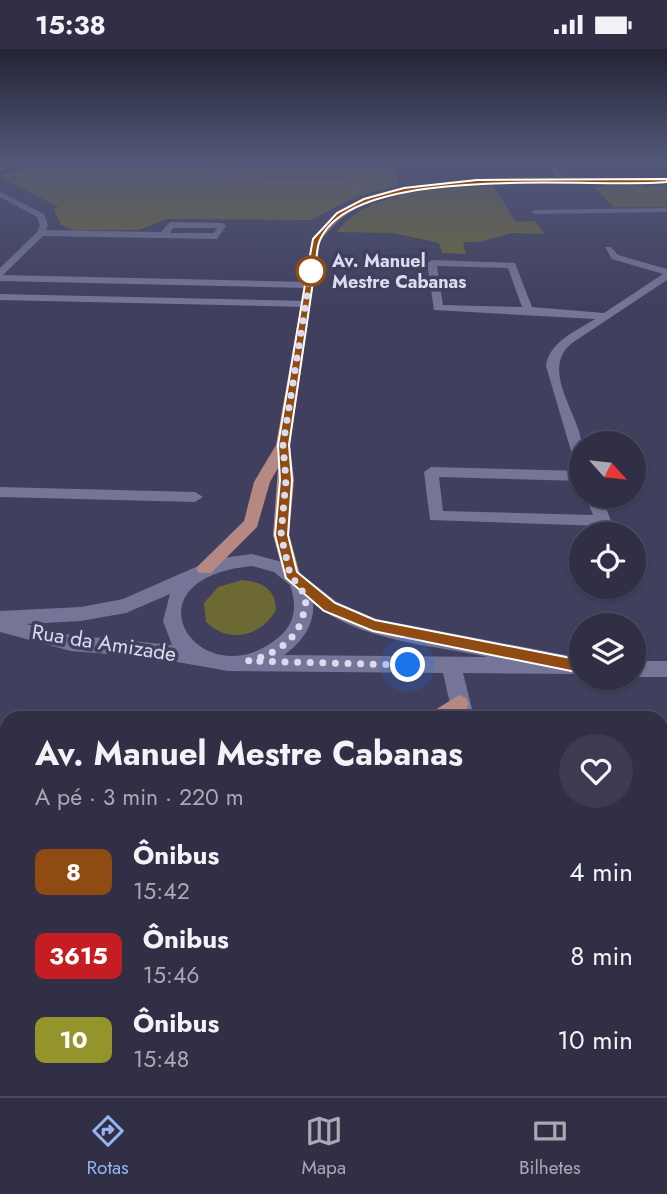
<!DOCTYPE html>
<html lang="pt">
<meta charset="utf-8">
<style>
:root{--surface:#302f46;--page:#3c3b51;--text:#f1f3f6;--muted:#a8a9b3;--line:#4b4a5f;--accent:#95b2f1}
body{margin:0;font-family:Jost,sans-serif;background:var(--page);color:var(--text);height:100vh;display:flex;flex-direction:column;font-size:26px;white-space:nowrap}
*{box-sizing:border-box;margin:0}
p{font-size:23px;color:var(--muted)}
.icon{flex:none;width:38px;height:38px;fill:none;stroke:currentColor;stroke-width:2;stroke-linecap:round;stroke-linejoin:round}
.map{position:relative;flex:1;overflow:hidden}
.sheet{position:absolute;left:0px;top:662px;width:668px;height:387px;display:flex;flex-direction:column;background:var(--surface);border-radius:21px 21px 0 0;box-shadow:0 2px 5px #0004,0 0 0 2px var(--line)}
.sheet>*{flex:none}
.badge{padding:0 14px;border-radius:10px;font-size:24px;line-height:46px}
.needle{width:46px;rotate:117deg}
.fabs{position:absolute;left:569px;top:382px;display:grid;gap:14px}
.fabs a{display:grid;place-items:center;width:77px;height:77px;border-radius:50%;background:var(--surface);box-shadow:0 2px 5px #0004,0 0 0 2px var(--line);font-size:35px}
.you{position:absolute;width:35px;height:35px;margin:-18px;border:5px solid #fff;border-radius:50%;background:#1a73e8;box-shadow:0 0 0 10px #1a73e833}
.map>.badge{position:absolute;translate:-50% -50%;box-shadow:0 0 0 4px #fff}
.round{display:grid;place-items:center;flex:none;width:74px;height:74px;border-radius:37px;background:var(--page)}
.headline{display:flex;align-items:center;justify-content:space-between;height:119px;padding:0 35px}
h1{font-size:33px;font-weight:700;line-height:52px}
ul{padding:0;list-style:none}
li{display:flex;align-items:center;gap:21px;height:84px;padding:0 35px}
li div{flex:1}
li b{display:block;font-size:26px}
li em{font-style:normal}
li .badge{min-width:77px;font-weight:700;text-align:center}
.status{display:flex;justify-content:space-between;align-items:center;height:49px;padding:0 35px;background:var(--surface);direction:ltr}
.status svg{height:19px;fill:currentColor}
.tabs{display:flex;justify-content:space-around;align-items:center;height:98px;border-top:2px solid var(--line);background:var(--surface);font-size:19px;color:var(--muted)}
.tabs a{display:grid;justify-items:center;gap:4px}
.tabs .on{color:var(--accent)}
.map>svg:first-child{display:block}
.green{fill:#6d6935}
.lines{fill:none;stroke-linecap:round;stroke-linejoin:round}
.stream{fill:#9e5a82;fill-rule:evenodd}
.minor{fill:#757597;fill-rule:evenodd}
.major{fill:#b58882;fill-rule:evenodd}
.line{fill:#8f4b12;stroke:#fff;stroke-width:2}
.walk{stroke:#dbdbee;stroke-width:7;stroke-dasharray:0 12.6}
.stop-dot{fill:#fff;stroke:#8f4b12;stroke-width:3.5}
.labels{text-anchor:middle;stroke-width:7;stroke-linejoin:round;paint-order:stroke}
.far-stop-label{font-size:18px;font-weight:bold;fill:#dbdbee;stroke:#403f5e;text-anchor:start}
.street-label{font-size:21px;fill:#dbdbee;stroke:#403f5e}
</style>
<div class="status"><b>15:38</b><svg viewBox="0 0 49 12"><path d="M0 12V9h3v3zM5 12V6h3v6zM10 12V3h3v9zM15 12V0h3v12zM26 1h20v11H26zM47 4h2v5h-2z"/></svg></div>
<div class="map">
<svg width="667" height="1047" viewBox="0 0 667 1047">
<rect width="100%" height="100%" fill="#403f5e"/>
<path class="green" d="M 48,110 L 394,110 L 399,136 L 355,148 L 311,171 L 167,170 L 139,181 L 73,181 L 61,176 L 54,161 L 58,158 L 0,128 C 13,118 34,121 48,110 Z
M 667,136 L 667,158 L 614,158 L 593,137 Z
M 493,137 L 516,173 L 535,172 L 544,185 L 512,184 L 480,193 L 463,193 L 466,205 L 442,204 L 439,194 L 394,184 L 337,183 C 369,140 444,138 493,137 Z
M 242,531 C 262,533 276,540 276,561 C 261,588 228,595 206,573 L 204,554 L 218,538 Z"/>
<g class="lines">
<path class="stream" d="M 186,110 L 191,110 C 214,120 238,131 263,132 C 297,133 335,127 366,139 L 364,140 L 342,135 L 260,134 L 220,126 Z"/>
<path class="minor" d="M 19,110 L 27,110 L 0,123 L 0,118 Z
M 541,110 L 548,110 L 568,134 L 562,134 Z
M 0,143 L 44,165 L 48,176 L 46,181 L 161,183 L 170,173 L 222,174 L 226,177 L 217,190 L 43,187 L 3,226 L 308,233 L 313,236 L 308,239 L 0,232 L 0,219 L 37,183 L 40,176 L 37,168 L 0,148 ZM 173,179 L 217,179 L 214,184 L 170,184 Z
M 667,159 L 667,163 L 535,165 L 531,163 L 535,161 Z
M 605,198 L 611,198 L 618,206 L 667,220 L 667,231 L 572,294 C 541,319 575,360 581,390 C 582,396 581,408 581,416 L 574,412 L 546,317 C 549,293 576,282 595,270 L 434,261 L 427,214 L 432,211 L 515,214 L 532,258 L 604,264 L 663,225 L 612,210 ZM 437,217 L 508,219 L 522,258 L 443,256 Z
M 0,245 L 306,252 L 311,255 L 306,258 L 0,251 Z
M 431,418 L 581,422 L 581,432 L 439,428 L 443,462 L 593,466 L 585,446 L 601,446 L 611,472 L 603,477 L 430,471 L 424,423 Z
M 0,438 L 195,443 L 203,448 L 195,453 L 0,448 Z
M 252,505 L 286,514 L 337,553 L 376,570 L 581,609 L 581,625 L 463,624 L 474,668 L 453,668 L 443,624 L 228,622 L 149,608 L 71,602 L 0,583 L 0,562 L 81,558 L 123,550 L 214,510 ZM 252,517 L 274,523 L 290,536 C 297,556 296,574 278,589 C 200,652 119,530 252,517 ZM 170,545 L 163,572 L 172,596 L 71,586 L 26,575 L 81,572 L 126,564 ZM 313,554 C 359,592 431,596 488,608 L 284,606 C 301,594 315,576 313,554 Z
M 634,612 L 667,612 L 667,628 L 634,628 Z
M 531,1041 L 562,1041 L 564,1047 L 532,1047 Z"/>
<path class="major" d="M 532,128 L 667,130 L 667,134 C 587,133 407,121 343,168 C 335,174 328,183 320,191 L 290,396 L 294,431 L 289,486 L 300,525 L 297,530 L 285,530 L 273,486 L 278,419 L 270,433 L 257,478 L 211,524 L 199,524 L 196,520 L 199,516 L 244,472 L 254,433 L 276,396 L 313,188 C 321,181 328,172 336,165 C 379,131 479,130 532,128 Z
M 459,646 L 466,649 L 469,655 C 462,672 449,668 433,668 L 435,661 Z
M 7,1036 L 7,1041 L 39,1041 L 37,1047 L 2,1047 Z"/>
</g>
<linearGradient id="sky" x2="0" y2="1"><stop stop-color="#232334"/><stop offset="0.43" stop-color="#535879"/><stop offset="1" stop-color="#535879" stop-opacity="0"/></linearGradient>
<rect width="667" height="257" fill="url(#sky)"/>
<path class="line" d="M 667,130 L 667,133 C 596,140 354,112 320,191 C 317,197 317,206 316,212 L 289,396 L 292,431 L 288,486 L 297,523 L 335,554 L 375,571 L 581,611 L 589,617 L 586,622 L 581,624 L 373,582 L 324,562 L 286,529 L 275,486 L 280,431 L 278,396 L 309,212 L 313,190 L 337,164 L 364,150 L 404,139 L 477,131 Z"/>
<g class="lines">
<path class="walk" d="M 311,222 L 283,396 L 286,431 L 281,486 L 290,525 L 305,546 L 306,558 L 297,583 L 284,596 L 268,606 L 248,612 L 408,616"/>
</g>
<circle class="stop-dot" cx="311" cy="222" r="14"/>
<g class="labels">
<g class="far-stop-label">
<text x="332" y="218">Av. Manuel<tspan x="332" dy="21">Mestre Cabanas</tspan></text>
</g>
<g class="street-label">
<text transform="translate(104 594) rotate(9)" y="7">Rua da Amizade</text>
</g>
</g>
</svg>
<div class="fabs">
<a><svg class="needle" viewBox="-14 -14 28 28"><path d="M0-13l5 13h-10z" fill="#e53935"/><path d="M0 13l5-13h-10z" fill="#a8a9b3"/></svg></a>
<a><svg class="icon" aria-label="locate" viewBox="0 0 24 24"><circle cx="12" cy="12" r="6"/><path d="M12 2v4M12 18v4M2 12h4M18 12h4"/></svg></a>
<a><svg class="icon" aria-label="layers" viewBox="0 0 24 24"><path d="M12 4l9 5-9 5-9-5zM3 14l9 5 9-5"/></svg></a>
</div>
<div class="you" style="left:408px;top:616px"></div>
<section class="sheet">
<div class="headline"><div><h1>Av. Manuel Mestre Cabanas</h1><p>A pé · 3 min · 220 m</p></div><a class="round"><svg class="icon" aria-label="heart" viewBox="0 0 24 24"><path d="M12 20l-8-8c-3-5 5-10 8-4 3-6 11-1 8 4z"/></svg></a></div>
<ul>
<li><span class="badge" style="background:#8f4b12;color:#fff">8</span><div><b>Ônibus</b><p>15:42</p></div><em>4 min</em></li>
<li><span class="badge" style="background:#c61d23;color:#fff">3615</span><div><b>Ônibus</b><p>15:46</p></div><em>8 min</em></li>
<li><span class="badge" style="background:#93952c;color:#fff">10</span><div><b>Ônibus</b><p>15:48</p></div><em>10 min</em></li>
</ul>
</section>
</div>
<nav class="tabs">
<a class="on"><svg class="icon" aria-label="directions" viewBox="0 0 24 24"><path d="M12 3l9 9-9 9-9-9zM9 14v-3h6M13 9l2 2-2 2"/></svg>Rotas</a>
<a><svg class="icon" aria-label="map" viewBox="0 0 24 24"><path d="M3 6l6-2 6 2 6-2v14l-6 2-6-2-6 2zM9 4v14M15 6v14"/></svg>Mapa</a>
<a><svg class="icon" aria-label="tickets" viewBox="0 0 24 24"><path d="M3 7h18v10H3zM15 7v10"/></svg>Bilhetes</a>
</nav>
